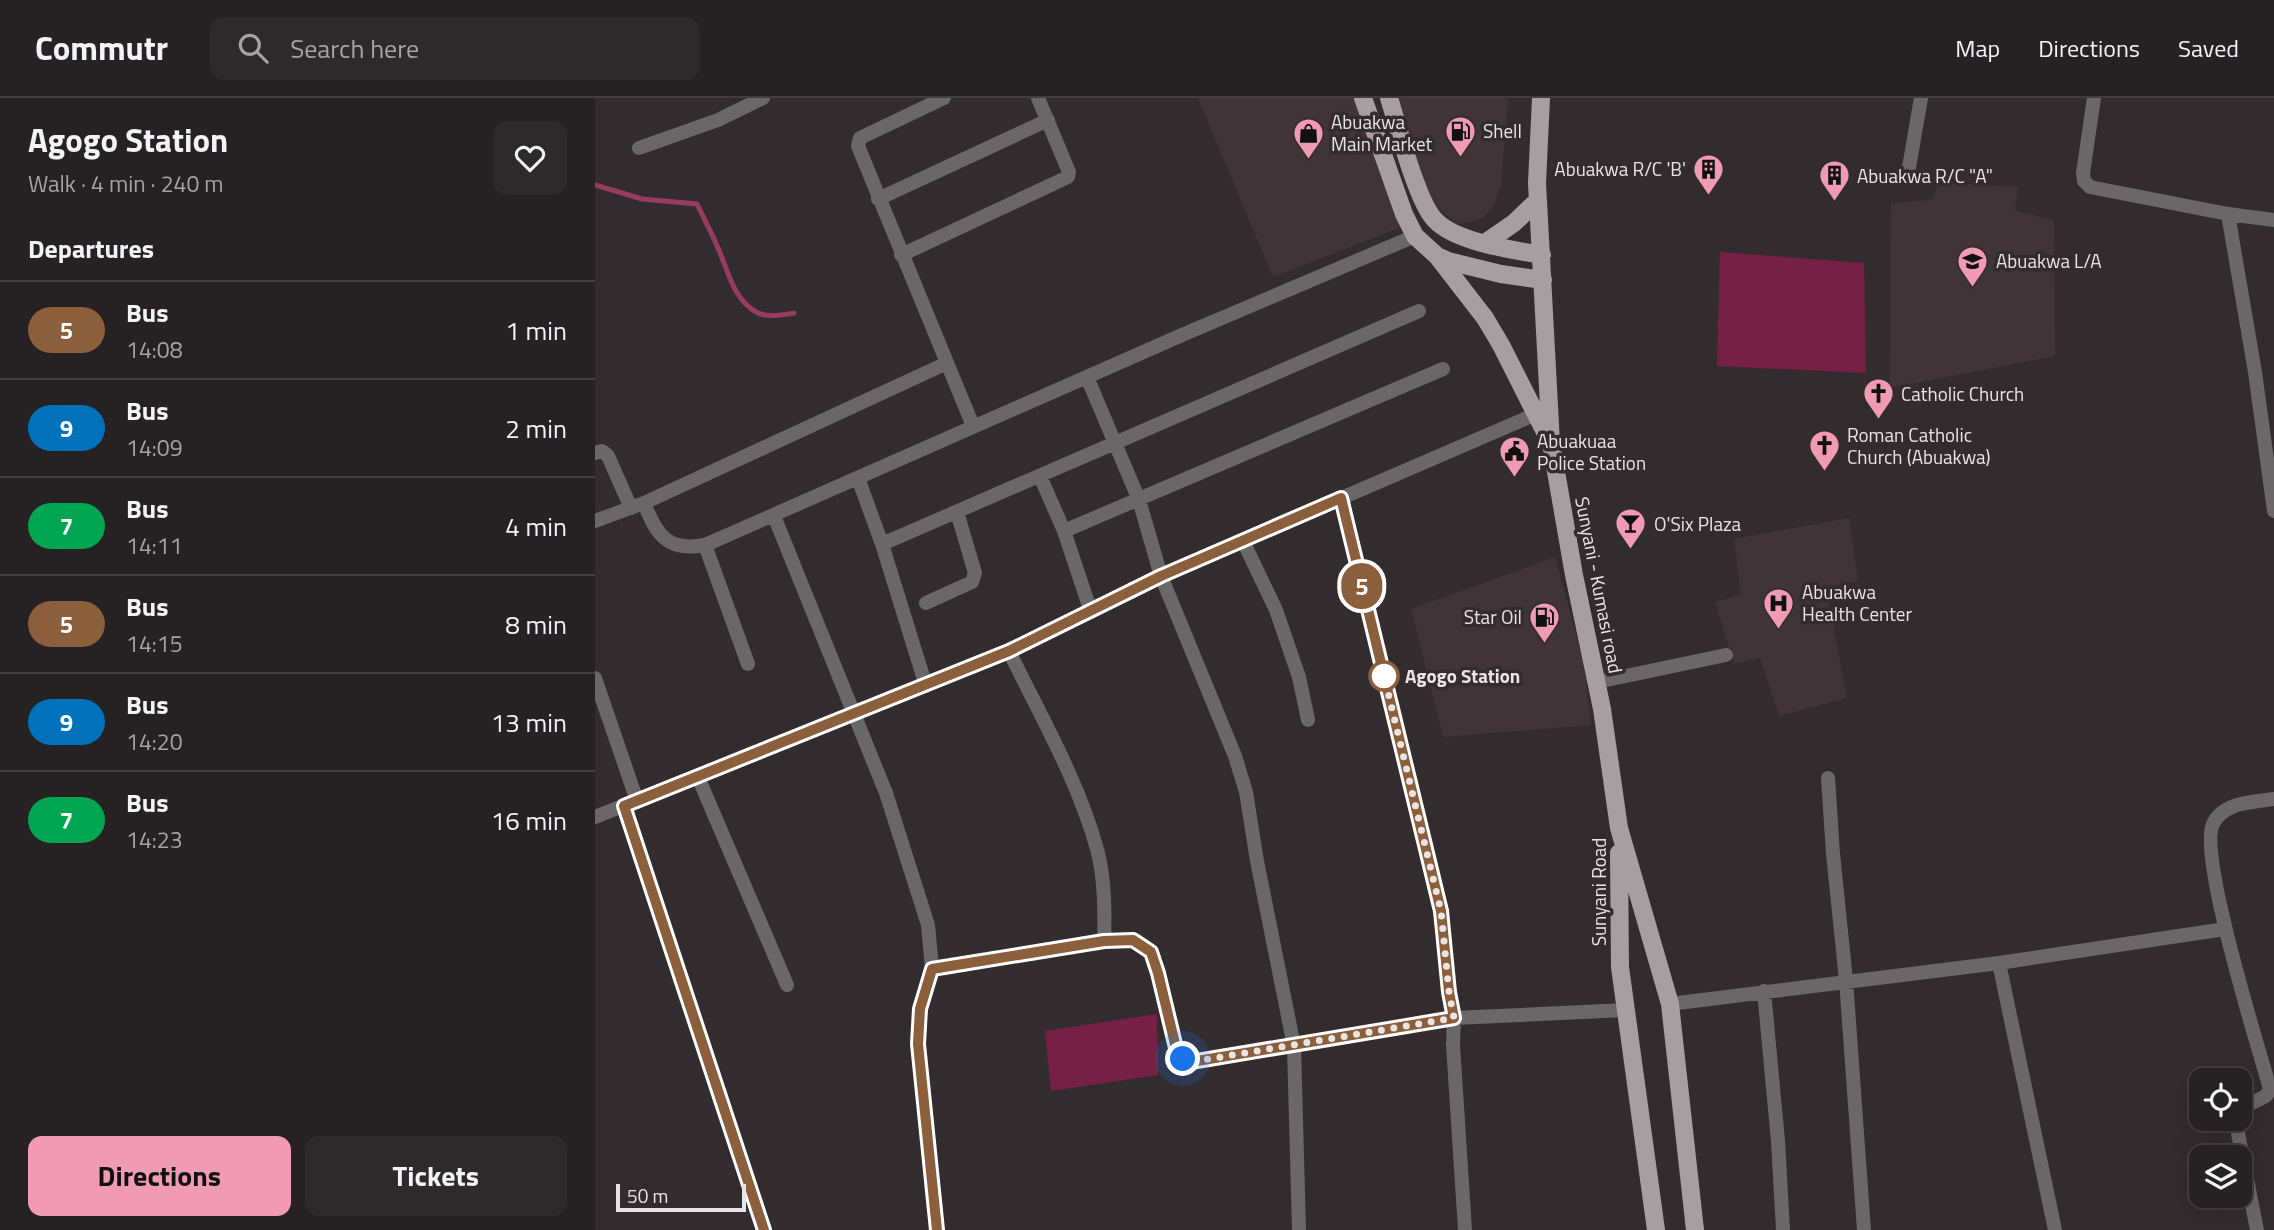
<!DOCTYPE html>
<meta charset="utf-8">
<style>
:root{--surface:#262122;--page:#2e292a;--text:#f1f3f6;--muted:#a4a3a5;--line:#423e40;--accent:#f09ab6}
body{margin:0;font-family:"Titillium Web",sans-serif;background:var(--page);color:var(--text);height:100vh;display:flex;flex-direction:column;font-size:26px;white-space:nowrap}
*{box-sizing:border-box;margin:0}
p{font-size:23px;color:var(--muted)}
.icon{flex:none;width:38px;height:38px;fill:none;stroke:currentColor;stroke-width:2;stroke-linecap:round;stroke-linejoin:round}
.map{position:relative;flex:1;overflow:hidden}
.sheet{display:flex;flex-direction:column;background:var(--surface);width:595px}
.sheet>*{flex:none}
.badge{padding:0 14px;border-radius:23px;font-size:24px;line-height:46px}
.buttons{position:absolute;left:1594px;top:970px;display:grid;gap:14px}
.buttons a{display:grid;place-items:center;width:63px;height:63px;border-radius:14px;background:var(--surface);box-shadow:0 7px 28px #0002,0 0 0 2px var(--line);font-size:35px}
.scale{position:absolute;left:21px;bottom:18px;width:130px;box-sizing:border-box;padding-left:7px;border:4px solid #e8e4e5;border-top:0;font-size:19px;line-height:24px;white-space:nowrap;color:#e8e4e5;-webkit-text-stroke:5px #332c2e;paint-order:stroke}
.you{position:absolute;width:35px;height:35px;margin:-18px;border:5px solid #fff;border-radius:50%;background:#1a73e8;box-shadow:0 0 0 10px #1a73e833}
.map>.badge{position:absolute;translate:-50% -50%;box-shadow:0 0 0 4px #fff}
h2{padding:0 28px;font-size:26px;line-height:63px}
.round{display:grid;place-items:center;flex:none;width:74px;height:74px;border-radius:14px;background:var(--page)}
.overview{display:flex;align-items:center;justify-content:space-between;height:119px;padding:0 28px}
h1{font-size:33px;font-weight:700;line-height:52px}
.cta{display:flex;gap:14px;margin-top:auto;padding:14px 28px}
.cta a{flex:1;height:80px;border-radius:14px;background:var(--accent);color:#111;font-size:28px;font-weight:700;line-height:80px;text-align:center}
.cta a+a{background:var(--page);color:var(--text)}
ul{padding:0;list-style:none}
li{display:flex;align-items:center;gap:21px;height:98px;padding:0 28px;border-top:2px solid var(--line)}
li div{flex:1}
li b{display:block;font-size:26px}
li em{font-style:normal}
li .badge{min-width:77px;font-weight:700;text-align:center}
header{display:flex;align-items:center;gap:42px;box-sizing:border-box;height:98px;padding:0 35px;background:var(--surface);border-bottom:2px solid var(--line)}
header strong{font-size:33px}
nav{display:flex;gap:38px;margin-inline-start:auto;font-size:24px}
.search{width:490px;height:63px;background:var(--page);display:flex;align-items:center;gap:18px;box-sizing:border-box;padding:0 24px;border-radius:14px;color:var(--muted);font-size:26px}
main{display:flex;flex:1;min-height:0}
.map>svg:first-child{display:block}
.built{fill:#403438}
.green{fill:#772045}
.lines{fill:none;stroke-linecap:round;stroke-linejoin:round}
.stream{stroke:#973c60;stroke-width:5}
.street{stroke:#6a6768;stroke-width:14}
.primary{stroke:#a69ea0;stroke-width:18}
.line-casing{stroke:#fff;stroke-width:16}
.line{stroke:#8b5e3c;stroke-width:10}
.walk{stroke:#e8e4e5;stroke-width:7;stroke-dasharray:0 12.6}
.stop-dot{fill:#fff;stroke:#8b5e3c;stroke-width:3.5}
.labels{text-anchor:middle;stroke-width:7;stroke-linejoin:round;paint-order:stroke}
.poi-label{font-size:19px;fill:#e8e4e5;stroke:#332c2e;text-anchor:start}
.street-label{font-size:19px;fill:#e8e4e5;stroke:#332c2e}
.stop-label{font-size:19px;font-weight:bold;fill:#e8e4e5;stroke:#332c2e;text-anchor:start}
</style>
<header>
<strong>Commutr</strong>
<div class="search"><svg class="icon" aria-label="search" viewBox="0 0 24 24"><circle cx="10" cy="10" r="6"/><path d="M15 15l6 6"/></svg>Search here</div>
<nav><a>Map</a><a>Directions</a><a>Saved</a></nav>
</header>
<main>
<section class="sheet">
<div class="overview"><div><h1>Agogo Station</h1><p>Walk · 4 min · 240 m</p></div><a class="round"><svg class="icon" aria-label="heart" viewBox="0 0 24 24"><path d="M12 20l-8-8c-3-5 5-10 8-4 3-6 11-1 8 4z"/></svg></a></div>
<h2>Departures</h2>
<ul>
<li><span class="badge" style="background:#8b5e3c;color:#fff">5</span><div><b>Bus</b><p>14:08</p></div><em>1 min</em></li>
<li><span class="badge" style="background:#0072bc;color:#fff">9</span><div><b>Bus</b><p>14:09</p></div><em>2 min</em></li>
<li><span class="badge" style="background:#00a651;color:#fff">7</span><div><b>Bus</b><p>14:11</p></div><em>4 min</em></li>
<li><span class="badge" style="background:#8b5e3c;color:#fff">5</span><div><b>Bus</b><p>14:15</p></div><em>8 min</em></li>
<li><span class="badge" style="background:#0072bc;color:#fff">9</span><div><b>Bus</b><p>14:20</p></div><em>13 min</em></li>
<li><span class="badge" style="background:#00a651;color:#fff">7</span><div><b>Bus</b><p>14:23</p></div><em>16 min</em></li>
</ul>
<div class="cta"><a>Directions</a><a>Tickets</a></div>
</section>
<div class="map">
<svg width="1679" height="1132" viewBox="0 0 1679 1132">
<rect width="100%" height="100%" fill="#332c2e"/>
<path class="built" d="M 603,0 L 775,0 L 817,125 L 678,179 Z
M 800,0 L 913,0 L 906,87 L 897,111 L 885,122 L 863,126 L 849,116 L 835,102 Z
M 1344,84 L 1423,89 L 1420,113 L 1459,122 L 1460,258 L 1295,290 L 1296,105 L 1337,102 Z
M 1254,420 L 1263,483 L 1231,489 L 1252,600 L 1184,618 L 1165,560 L 1139,566 L 1120,504 L 1146,497 L 1139,441 Z
M 960,459 L 989,566 L 996,627 L 848,639 L 816,511 Z"/>
<path class="green" d="M 1125,154 L 1269,165 L 1271,275 L 1122,268 Z
M 562,916 L 563,977 L 456,993 L 450,933 Z"/>
<g class="lines">
<path class="stream" d="M 0,87 L 47,101 L 102,106 C 109,121 117,135 123,150 C 133,172 138,201 161,214 C 172,220 187,217 199,215"/>
<path class="street" d="M 349,0 L 265,40 L 263,48 L 378,328
M 1499,0 L 1488,75 L 1489,83 L 1495,89 L 1633,116 L 1679,122
M 44,50 L 123,22 L 168,0
M 1312,81 L 1326,0
M 283,101 L 453,22
M 1633,116 L 1660,274 L 1679,413
M 306,157 L 473,79 L 474,74 L 443,0
M 492,279 L 544,402 L 566,478 L 640,658 L 651,694 L 662,763 L 699,948 L 704,1132
M 0,355 L 7,353 L 13,358 L 36,410
M 445,378 L 469,433 L 496,514
M 263,380 L 287,446 L 331,588
M 746,400 L 846,813 L 854,894 L 859,920 L 858,947 L 870,1132
M 49,405 L 352,265
M 179,418 L 291,695 L 333,827 L 337,871 L 325,911 L 323,946 L 342,1132
M 0,423 L 49,405 C 62,438 73,454 110,447 L 587,237 L 820,138
M 469,433 L 848,271
M 648,443 L 681,512 L 704,579 L 713,622
M 287,446 L 824,213
M 110,447 L 153,566
M 331,505 L 377,484 L 380,475 L 362,414
M 414,553 C 445,617 483,682 502,751 C 510,780 510,813 509,843 L 538,842 L 556,854 L 563,875 L 581,950 L 588,961 L 596,964 L 859,920 L 1031,912
M 0,580 L 42,703
M 1002,584 L 1131,557
M 103,679 L 192,887
M 1233,680 L 1238,756 L 1251,882 L 1269,1132
M 29,708 L 169,1132
M 0,719 L 414,553 L 566,478 L 941,316
M 1404,865 L 1460,1132
M 337,871 L 509,843
M 1169,893 L 1183,1043 L 1188,1132
M 1075,906 L 1404,865 L 1630,831
M 1645,1011 L 1671,998 L 1675,991 C 1663,948 1603,757 1618,726 C 1628,704 1658,704 1679,701
M 1640,1020 L 1662,1132"/>
<path class="primary" d="M 768,0 L 809,116 L 820,138 L 842,158 L 853,163 L 906,176 L 948,182
M 794,0 C 803,28 822,104 840,122 C 860,144 918,152 947,157
M 946,0 L 942,85 L 956,345 L 979,477 L 1007,611 L 1024,730 L 1075,906 L 1100,1132
M 890,145 L 919,125 L 943,102
M 842,158 L 890,220 L 906,247 L 951,336
M 1024,755 L 1025,869 L 1061,1132"/>
</g>
<g class="lines">
<defs>
<path id="line" d="M 169,1132 L 29,708 L 414,553 L 566,478 L 746,400 L 846,813 L 854,894 L 859,920 L 596,964 L 588,961 L 581,950 L 563,875 L 556,854 L 538,842 L 509,843 L 337,871 L 325,911 L 323,946 L 342,1132"/>
</defs>
<use href="#line" class="line-casing"/>
<use href="#line" class="line"/>
<path class="walk" d="M 588,961 L 596,964 L 859,920 L 854,894 L 846,813 L 789,578"/>
</g>
<defs>
<symbol id="fuel-pin" viewBox="-11 -11 22 30"><path d="M0 17L-7.5 6A9.5 9.5 0 1 1 7.5 6Z" fill="#f09ab6" stroke="#332c2e"/><path d="M-5.5-6h7V0h2V4h1.3V-2.5L3-4.5l.8-.8L6-3V5H2.5V1h-1V6h-7ZM-4.2-4.7v3.2H.2V-4.7Z" fill="#111"/></symbol>
<symbol id="shop-pin" viewBox="-11 -11 22 30"><path d="M0 17L-7.5 6A9.5 9.5 0 1 1 7.5 6Z" fill="#f09ab6" stroke="#332c2e"/><path d="M-5-2.5h2.3a2.7 3.5 0 0 1 5.4 0H5L5.5 6h-11ZM-1.5-2.5h3a1.5 2.3 0 0 0-3 0Z" fill="#111"/></symbol>
<symbol id="building-pin" viewBox="-11 -11 22 30"><path d="M0 17L-7.5 6A9.5 9.5 0 1 1 7.5 6Z" fill="#f09ab6" stroke="#332c2e"/><path d="M-4-6H4V6H1V3H-1V6H-4ZM-2.5-4.3h1.7v1.8h-1.7ZM.8-4.3h1.7v1.8H.8ZM-2.5-1h1.7V.8h-1.7ZM.8-1h1.7V.8H.8Z" fill="#111"/></symbol>
<symbol id="school-pin" viewBox="-11 -11 22 30"><path d="M0 17L-7.5 6A9.5 9.5 0 1 1 7.5 6Z" fill="#f09ab6" stroke="#332c2e"/><path d="M0-5L7-2L0 1L-7-2ZM-4 1L0 2.5L4 1V4Q0 6-4 4Z" fill="#111"/></symbol>
<symbol id="church-pin" viewBox="-11 -11 22 30"><path d="M0 17L-7.5 6A9.5 9.5 0 1 1 7.5 6Z" fill="#f09ab6" stroke="#332c2e"/><path d="M-1.2-6h2.4v3.5h3.3v2.4h-3.3V6h-2.4V-.1h-3.3v-2.4h3.3Z" fill="#111"/></symbol>
<symbol id="civic-pin" viewBox="-11 -11 22 30"><path d="M0 17L-7.5 6A9.5 9.5 0 1 1 7.5 6Z" fill="#f09ab6" stroke="#332c2e"/><path d="M-.6-6.5H3V-4.5H.6V-3L4-1V1h2V6H-6V1h2V-1L-.6-3ZM-1.2 2.5V6h2.4V2.5Z" fill="#111"/></symbol>
<symbol id="bar-pin" viewBox="-11 -11 22 30"><path d="M0 17L-7.5 6A9.5 9.5 0 1 1 7.5 6Z" fill="#f09ab6" stroke="#332c2e"/><path d="M-6-5H6L.8 .8V4.5H3.5V6h-7V4.5H-.8V.8Z" fill="#111"/></symbol>
<symbol id="hospital-pin" viewBox="-11 -11 22 30"><path d="M0 17L-7.5 6A9.5 9.5 0 1 1 7.5 6Z" fill="#f09ab6" stroke="#332c2e"/><path d="M-5-5h3v3.5h4V-5h3V5h-3V1.5h-4V5h-3Z" fill="#111"/></symbol>
</defs>
<g fill-rule="evenodd">
<use href="#fuel-pin" x="848" y="16" width="35" height="47"/>
<use href="#shop-pin" x="696" y="18" width="35" height="47"/>
<use href="#building-pin" x="1096" y="54" width="35" height="47"/>
<use href="#building-pin" x="1222" y="60" width="35" height="47"/>
<use href="#school-pin" x="1360" y="146" width="35" height="47"/>
<use href="#church-pin" x="1266" y="278" width="35" height="47"/>
<use href="#church-pin" x="1212" y="330" width="35" height="47"/>
<use href="#civic-pin" x="902" y="336" width="35" height="47"/>
<use href="#bar-pin" x="1018" y="408" width="35" height="47"/>
<use href="#hospital-pin" x="1166" y="488" width="35" height="47"/>
<use href="#fuel-pin" x="932" y="502" width="35" height="47"/>
</g>
<circle class="stop-dot" cx="789" cy="578" r="14"/>
<g class="labels">
<g class="poi-label">
<text x="736" y="31">Abuakwa<tspan x="736" dy="22">Main Market</tspan></text>
<text x="888" y="40">Shell</text>
<text x="1091" y="78" text-anchor="end">Abuakwa R/C 'B'</text>
<text x="1262" y="85">Abuakwa R/C "A"</text>
<text x="1401" y="170">Abuakwa L/A</text>
<text x="1306" y="303">Catholic Church</text>
<text x="1252" y="344">Roman Catholic<tspan x="1252" dy="22">Church (Abuakwa)</tspan></text>
<text x="942" y="350">Abuakuaa<tspan x="942" dy="22">Police Station</tspan></text>
<text x="1059" y="433">O'Six Plaza</text>
<text x="1207" y="501">Abuakwa<tspan x="1207" dy="22">Health Center</tspan></text>
<text x="927" y="526" text-anchor="end">Star Oil</text>
</g>
<g class="street-label">
<text transform="translate(1004 487) rotate(79)" y="7">Sunyani - Kumasi road</text>
<text transform="translate(1004 794) rotate(-90)" y="7">Sunyani Road</text>
</g>
<g class="stop-label">
<text x="810" y="585">Agogo Station</text>
</g>
</g>
</svg>
<div class="buttons">
<a><svg class="icon" aria-label="locate" viewBox="0 0 24 24"><circle cx="12" cy="12" r="6"/><path d="M12 2v4M12 18v4M2 12h4M18 12h4"/></svg></a>
<a><svg class="icon" aria-label="layers" viewBox="0 0 24 24"><path d="M12 4l9 5-9 5-9-5zM3 14l9 5 9-5"/></svg></a>
</div>
<div class="scale">50 m</div>
<div class="you" style="left:588px;top:961px"></div>
<b class="badge" style="left:767px;top:488px;background:#8b5e3c;color:#fff">5</b>
</div>
</main>
